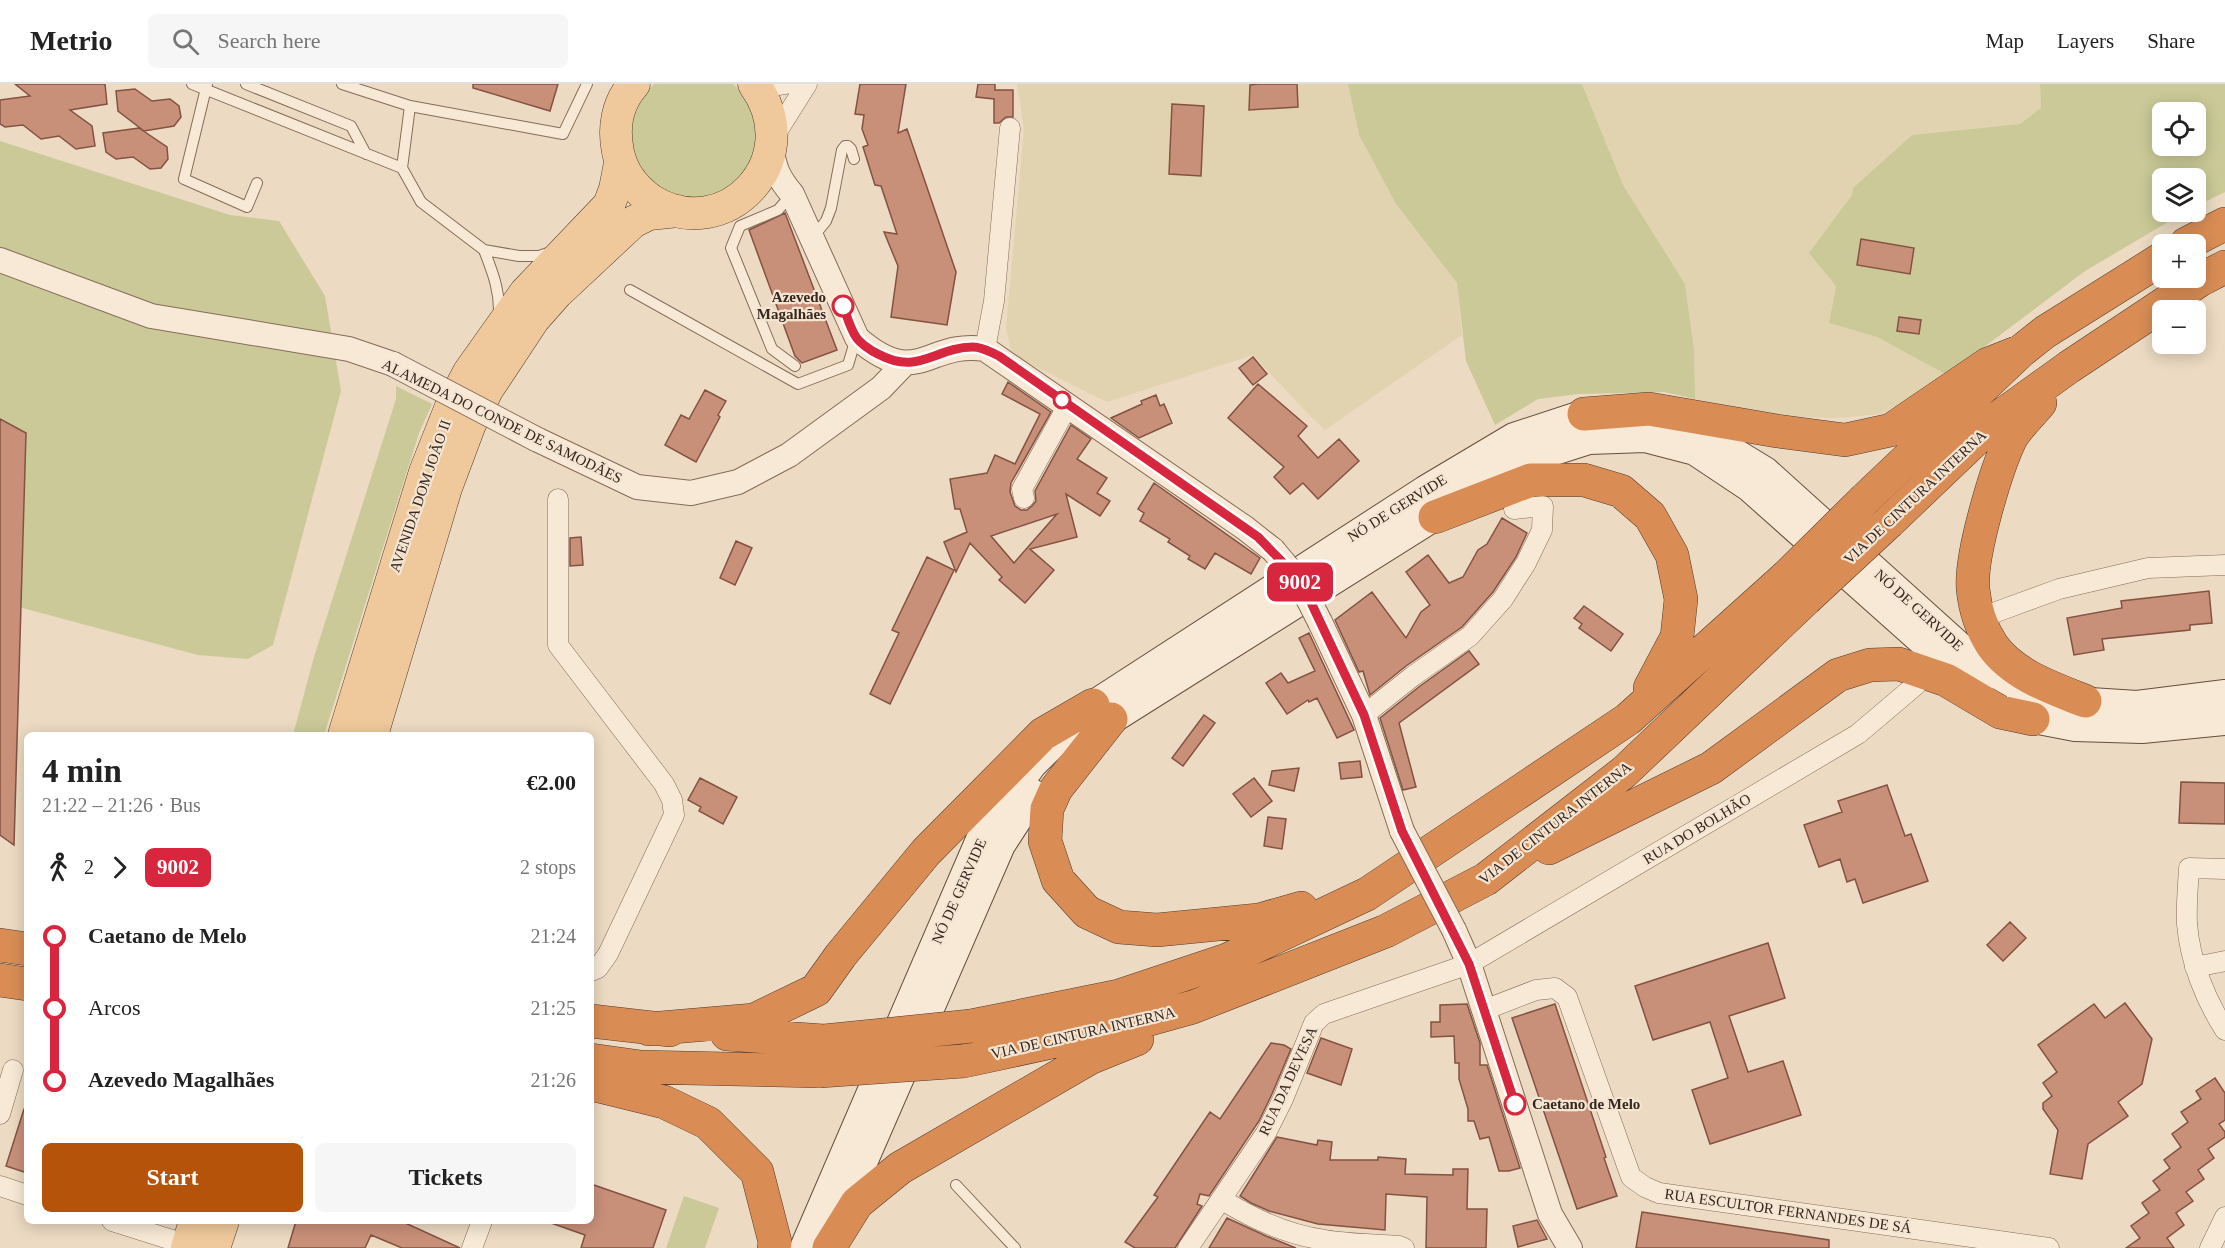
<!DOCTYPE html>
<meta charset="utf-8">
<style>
:root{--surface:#fff;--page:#f6f6f6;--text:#222;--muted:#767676;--line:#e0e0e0;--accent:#b45309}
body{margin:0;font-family:Georgia,serif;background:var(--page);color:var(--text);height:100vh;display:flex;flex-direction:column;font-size:22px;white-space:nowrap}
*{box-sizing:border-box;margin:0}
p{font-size:20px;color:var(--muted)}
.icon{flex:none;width:33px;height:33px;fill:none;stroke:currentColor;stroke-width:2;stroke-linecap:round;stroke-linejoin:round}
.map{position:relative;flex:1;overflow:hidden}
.details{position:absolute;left:24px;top:648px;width:570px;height:492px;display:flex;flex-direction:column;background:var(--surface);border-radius:9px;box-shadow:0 3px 15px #0003}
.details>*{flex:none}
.badge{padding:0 12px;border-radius:9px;font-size:21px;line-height:39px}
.buttons{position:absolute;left:2152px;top:18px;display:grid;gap:12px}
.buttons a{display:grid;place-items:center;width:54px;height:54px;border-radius:9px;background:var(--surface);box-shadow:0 3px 15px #0003;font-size:30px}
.map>.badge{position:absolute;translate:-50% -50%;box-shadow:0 0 0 3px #fff}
.legs{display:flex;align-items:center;gap:9px;height:66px;padding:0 18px;font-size:20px}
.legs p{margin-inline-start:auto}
.overview{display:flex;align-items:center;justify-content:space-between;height:102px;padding:0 18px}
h1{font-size:33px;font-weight:700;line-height:45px}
.cta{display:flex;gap:12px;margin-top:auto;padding:12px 18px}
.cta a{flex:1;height:69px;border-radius:9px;background:var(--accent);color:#fff;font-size:24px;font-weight:700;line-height:69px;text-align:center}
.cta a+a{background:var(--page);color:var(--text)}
ul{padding:0 18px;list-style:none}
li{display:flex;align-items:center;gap:21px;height:72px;font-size:22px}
li i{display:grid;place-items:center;width:9px;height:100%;margin:0 8px;background:currentColor}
li i::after{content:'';width:15px;height:15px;margin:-8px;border:4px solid;border-radius:50%;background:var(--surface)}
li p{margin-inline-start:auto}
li:first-child i{background:linear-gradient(#0000 50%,currentColor 0)}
li:last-child i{background:linear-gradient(currentColor 50%,#0000 0)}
header{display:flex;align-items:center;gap:36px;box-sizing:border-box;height:84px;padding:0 30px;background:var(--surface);border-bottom:2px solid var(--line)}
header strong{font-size:28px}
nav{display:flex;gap:33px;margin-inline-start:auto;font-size:21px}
.search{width:420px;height:54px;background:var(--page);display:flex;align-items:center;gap:15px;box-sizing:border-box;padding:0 21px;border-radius:9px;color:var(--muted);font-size:22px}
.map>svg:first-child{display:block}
.farmland{fill:#e2d3b0}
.green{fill:#cac997;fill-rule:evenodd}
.building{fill:#c99079;stroke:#845241;stroke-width:1.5;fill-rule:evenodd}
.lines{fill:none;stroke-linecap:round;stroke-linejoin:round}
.service-casing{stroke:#866b5a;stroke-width:12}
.minor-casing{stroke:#866b5a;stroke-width:21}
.tertiary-casing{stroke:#866b5a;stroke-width:26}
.secondary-casing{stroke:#674d3d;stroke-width:30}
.primary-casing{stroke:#533b2e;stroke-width:33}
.motorway-casing{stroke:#533b2e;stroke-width:34}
.service{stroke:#f7e9d5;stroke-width:10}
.minor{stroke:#f7e9d5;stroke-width:20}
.tertiary{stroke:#f7e9d5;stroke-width:24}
.secondary{stroke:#f7e9d5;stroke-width:28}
.primary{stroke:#efc99b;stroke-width:32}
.motorway{stroke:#d98d55;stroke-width:33}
.tertiary-bridge-casing{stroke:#866b5a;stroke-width:26;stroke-linecap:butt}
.motorway-bridge-casing{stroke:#533b2e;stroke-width:34;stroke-linecap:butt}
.tertiary-bridge{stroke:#f7e9d5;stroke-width:24}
.motorway-bridge{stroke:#d98d55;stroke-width:33}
.line-1-casing{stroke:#fff;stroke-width:14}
.line-1{stroke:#d7263d;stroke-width:9}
.stop-1-dot{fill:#fff;stroke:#d7263d;stroke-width:3}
.labels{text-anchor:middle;stroke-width:4.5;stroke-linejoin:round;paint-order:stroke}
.stop-label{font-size:15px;font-weight:bold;fill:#36261e;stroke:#f4e5d2;text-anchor:end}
.street-label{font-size:15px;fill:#36261e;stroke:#f4e5d2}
</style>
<header>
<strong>Metrio</strong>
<div class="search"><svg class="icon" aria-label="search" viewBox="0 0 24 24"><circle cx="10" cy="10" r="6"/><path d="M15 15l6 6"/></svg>Search here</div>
<nav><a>Map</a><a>Layers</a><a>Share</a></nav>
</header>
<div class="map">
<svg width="2225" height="1164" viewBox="0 0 2225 1164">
<rect width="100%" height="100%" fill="#ecdac2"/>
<path class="farmland" d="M 1017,0 L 1348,0 L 1359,51 L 1396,120 L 1457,199 L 1462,251 L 1325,346 L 1306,328 L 1253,271 L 1107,318 L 1012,271 L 1006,244 L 1024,45 Z
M 1582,0 L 2040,0 L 2041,24 L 2020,40 L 1912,51 L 1853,104 L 1829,239 L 1877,253 L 1947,291 L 1924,307 L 1880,330 L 1838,334 L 1779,332 L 1695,315 L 1694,265 L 1685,200 L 1623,101 Z"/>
<path class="green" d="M 654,0 L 733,0 C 738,4 743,8 747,13 C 754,22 757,35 758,47 C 760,97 713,128 668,109 C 657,105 646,97 640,87 C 636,82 635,75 632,70 C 622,44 636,18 654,0 Z
M 1348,0 L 1582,0 L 1623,101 L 1685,200 L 1694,265 L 1695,315 L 1664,308 L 1579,310 L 1538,315 L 1495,341 L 1466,277 L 1457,199 L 1396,120 L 1359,51 Z
M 2040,0 L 2225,0 L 2225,108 L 2196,122 L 2196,94 L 2163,94 L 2163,128 L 2185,128 L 2085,187 L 1947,291 L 1877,253 L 1829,239 L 1836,202 L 1809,169 L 1852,111 L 1853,104 L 1912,51 L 2020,40 L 2041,24 ZM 2163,28 L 2196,28 L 2196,62 L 2163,62 Z
M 0,57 L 230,131 L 279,137 L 325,212 L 341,307 L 273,561 L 248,575 L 198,571 L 0,518 Z
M 396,302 L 432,320 L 419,349 L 324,651 L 293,651 L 314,573 L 396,315 Z
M 684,1112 L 719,1124 L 705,1164 L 666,1164 Z"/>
<path class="building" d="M 15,0 L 105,0 L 107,20 L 70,26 L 92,42 L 95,62 L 76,65 L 59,52 L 41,55 L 23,41 L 5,43 L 0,40 L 0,16 L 30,12 Z
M 473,0 L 558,0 L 550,27 L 473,4 Z
M 860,0 L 906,0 L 898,49 L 907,45 L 956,188 L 947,241 L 891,233 L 898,182 L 884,148 L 897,150 L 881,102 L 875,101 L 863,63 L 868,61 L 862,45 L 864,31 L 855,30 Z
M 978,0 L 995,0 L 995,6 L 1013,6 L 1013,33 L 1006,33 L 999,39 L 994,39 L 994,15 L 976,13 Z
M 1258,0 L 1297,0 L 1298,23 L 1249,26 L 1250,1 Z
M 135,5 L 152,17 L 170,15 L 179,22 L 181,33 L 174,42 L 144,47 L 118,27 L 116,7 Z
M 1172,20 L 1204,22 L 1201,92 L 1169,90 Z
M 139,44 L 167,63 L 168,75 L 161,84 L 150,85 L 133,73 L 116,75 L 106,68 L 103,49 Z
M 785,129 L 837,266 L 802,279 L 795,272 L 749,146 Z
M 1861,155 L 1914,164 L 1910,190 L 1857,181 Z
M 1899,233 L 1921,236 L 1919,250 L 1897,247 Z
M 1253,273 L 1267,290 L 1253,301 L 1239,284 Z
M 1008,298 L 1051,328 L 1011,399 L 1010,408 L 1015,422 L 1021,426 L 1027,426 L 1032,422 L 1036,417 L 1035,407 L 1071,341 L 1091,355 L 1077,375 L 1107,394 L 1097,409 L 1110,417 L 1100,432 L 1066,410 L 1077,453 L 1030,465 L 1054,486 L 1025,519 L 999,496 L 1002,493 L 970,459 L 956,488 L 944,458 L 967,448 L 960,425 L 955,425 L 950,395 L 987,389 L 995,371 L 1015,380 L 1040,330 L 1002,310 ZM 1057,430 L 1014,479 L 991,452 Z
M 1258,300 L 1307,342 L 1298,352 L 1318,374 L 1339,355 L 1359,377 L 1318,415 L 1303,399 L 1290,410 L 1274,393 L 1284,383 L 1228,334 Z
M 705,306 L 726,317 L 718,331 L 720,333 L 696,378 L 665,361 L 681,331 L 689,335 Z
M 1156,311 L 1160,322 L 1164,320 L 1172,339 L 1139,354 L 1111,334 L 1142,320 L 1141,317 Z
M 0,335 L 26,349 L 14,761 L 0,751 Z
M 1154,399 L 1260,474 L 1251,490 L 1215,469 L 1205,485 L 1188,475 L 1190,472 L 1168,458 L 1170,455 L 1140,437 L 1144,429 L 1138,425 Z
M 1502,434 L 1527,449 L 1516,473 L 1493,508 L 1462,543 L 1406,582 L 1370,611 L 1363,587 L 1359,588 L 1335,536 L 1372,508 L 1406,554 L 1421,528 L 1430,521 L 1406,488 L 1428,471 L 1449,499 L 1463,493 L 1478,466 L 1487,460 Z
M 581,453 L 583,481 L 570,482 L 570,454 Z
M 736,457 L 752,464 L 735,501 L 720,494 Z
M 927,473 L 954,486 L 890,620 L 870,610 L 899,549 L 892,546 Z
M 2209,507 L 2212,539 L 2190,541 L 2190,546 L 2102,555 L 2104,566 L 2074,571 L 2067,534 L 2122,524 L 2121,517 Z
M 1584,522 L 1623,550 L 1611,567 L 1579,544 L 1582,540 L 1574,534 Z
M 1309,549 L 1354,646 L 1337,654 L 1317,614 L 1309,618 L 1308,616 L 1287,630 L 1266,599 L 1281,589 L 1288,599 L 1315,587 L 1299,554 Z
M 1469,567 L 1479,580 L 1399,639 L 1416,703 L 1403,706 L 1380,634 L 1420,602 Z
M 1204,631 L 1215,639 L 1183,682 L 1172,674 Z
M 1360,677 L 1362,693 L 1341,695 L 1339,679 Z
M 1299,684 L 1294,707 L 1269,701 L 1272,687 Z
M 700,694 L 737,713 L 723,740 L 699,727 L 701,723 L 688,716 Z
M 1254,694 L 1272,717 L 1251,733 L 1233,710 Z
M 2181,698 L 2225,699 L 2225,740 L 2179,739 Z
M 1887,701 L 1905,752 L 1911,750 L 1928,797 L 1863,819 L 1855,795 L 1847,798 L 1840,775 L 1819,783 L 1804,741 L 1842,728 L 1838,717 Z
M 1268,733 L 1286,735 L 1282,765 L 1264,762 Z
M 2010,838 L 2026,854 L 2003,877 L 1987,861 Z
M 1768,859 L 1785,914 L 1729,932 L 1748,988 L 1783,977 L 1801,1031 L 1710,1060 L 1692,1006 L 1728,994 L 1710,938 L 1653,956 L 1635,902 Z
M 2125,919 L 2152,955 L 2142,1000 L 2118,1018 L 2128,1032 L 2088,1060 L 2082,1095 L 2050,1090 L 2058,1046 L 2043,1025 L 2043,1019 L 2052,1012 L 2043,999 L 2057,988 L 2038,961 L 2094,920 L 2105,934 Z
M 1467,920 L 1480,959 L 1480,981 L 1487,981 L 1520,1084 L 1509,1087 L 1499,1087 L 1489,1053 L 1480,1055 L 1474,1037 L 1468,1037 L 1468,1025 L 1459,995 L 1459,979 L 1455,979 L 1454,952 L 1431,953 L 1431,938 L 1440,938 L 1440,921 Z
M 1555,920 L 1606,1073 L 1604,1074 L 1617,1112 L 1577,1125 L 1512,934 Z
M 1321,954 L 1352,965 L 1341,1001 L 1307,989 Z
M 1271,959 L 1284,961 L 1291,965 L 1272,1010 L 1259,1037 L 1209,1112 L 1200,1110 L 1197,1120 L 1202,1122 L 1175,1164 L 1135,1164 L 1125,1158 L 1158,1113 L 1154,1111 L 1210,1028 L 1220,1035 Z
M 2215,994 L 2225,1009 L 2225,1036 L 2219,1040 L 2225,1048 L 2225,1053 L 2208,1065 L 2214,1074 L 2198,1086 L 2204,1095 L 2186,1108 L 2193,1117 L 2176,1129 L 2184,1141 L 2167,1154 L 2174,1164 L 2126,1164 L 2140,1154 L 2131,1142 L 2149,1129 L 2142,1119 L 2160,1106 L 2153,1097 L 2170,1084 L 2164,1076 L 2181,1063 L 2172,1050 L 2188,1038 L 2181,1028 L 2201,1015 L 2196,1007 Z
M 24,1025 L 27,1025 L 27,1089 L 6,1082 Z
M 1277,1053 L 1317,1061 L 1318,1056 L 1332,1058 L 1330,1076 L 1378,1076 L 1378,1073 L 1406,1075 L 1405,1090 L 1453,1091 L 1453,1085 L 1468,1085 L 1467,1125 L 1487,1125 L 1486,1164 L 1426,1164 L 1427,1113 L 1386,1110 L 1385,1146 L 1318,1140 L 1269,1127 L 1251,1119 L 1240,1112 Z
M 591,1100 L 666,1126 L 653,1164 L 581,1164 L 585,1151 L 551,1139 L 551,1137 L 591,1137 Z
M 1642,1128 L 1829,1156 L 1829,1164 L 1636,1164 Z
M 1227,1134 L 1266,1152 L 1296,1164 L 1209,1164 Z
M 1537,1136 L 1547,1155 L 1518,1163 L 1513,1142 Z
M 296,1137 L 401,1137 L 460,1164 L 402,1164 L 371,1151 L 365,1164 L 288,1164 Z"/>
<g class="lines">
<defs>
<path id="service" d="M 192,0 L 402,84
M 207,0 L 184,95 L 247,123 L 257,99
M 246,0 L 351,42 L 366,70
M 342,0 L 410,22 L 402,84 L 421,118 L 484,166 L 519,172 L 539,172 L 551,168
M 410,22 L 563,50 L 587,0
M 792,110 L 778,126 L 740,142 L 731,164 L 772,265 L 795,282
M 813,153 L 826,137 L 831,124 L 842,66 L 845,62 L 848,62 L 851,65 L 854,75
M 484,166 C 493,189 500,207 499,232
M 630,206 L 798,300 L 848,281 L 856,254
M 956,1101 L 1015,1164"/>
<path id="minor" d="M 765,0 L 771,2 L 785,0
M 773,54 L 807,0
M 985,265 L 994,217 L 1010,44
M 1024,414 L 1022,405 L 1068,321
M 558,415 L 558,561 L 664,700 L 672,716 L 674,731 L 608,870 L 598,884 L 591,887
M 1988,531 L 2059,505 L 2148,484 L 2225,481
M 1364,631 L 1413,592 L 1470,552 L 1503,515 L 1526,479 L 1542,446 L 1543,422 L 1514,425
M 2225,785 L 2189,784 C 2188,802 2186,822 2187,840 C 2190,877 2205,915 2225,946
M 2195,883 L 2225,877
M 1484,926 L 1536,906 L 1555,904 L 1567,913 L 1631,1093 L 1645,1103 L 1659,1109 L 2049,1164
M 0,1030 L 13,986
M 0,1102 L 27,1111
M 1221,1115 C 1253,1135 1287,1151 1325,1156 C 1349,1160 1375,1160 1399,1162 L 1404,1164
M 112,1137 L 188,1161
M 472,1164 L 482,1137
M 1188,1164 L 1266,1049 L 1283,1015 L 1314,939 L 1324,930 L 1469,880 L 1858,650 L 1917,600
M 2210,1164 L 2225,1133"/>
<path id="tertiary" d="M 772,65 C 774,84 779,95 792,110 L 857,254 C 918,307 927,256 985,265 L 1245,444 L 1273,466
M 0,176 L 151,232 L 349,265 L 393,280
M 536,355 L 637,403 L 691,409 L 738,398 L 789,371 L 881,304 L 905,279
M 1320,538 L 1364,631 L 1402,747
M 1454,846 L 1469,880 L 1550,1130 L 1570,1164"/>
<path id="secondary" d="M 1669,340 L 1701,348 L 1765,387 L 1979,580 L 2026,607 L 2059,616 L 2137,621 L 2225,610
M 2015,624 L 2033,635 L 2075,643 L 2142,645 L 2225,637
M 1092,648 L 1523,377 L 1589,356 L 1645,354 L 1695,367 L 1749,403 L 1931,565 L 1979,601
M 838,1136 L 1001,761 L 1034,710
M 804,1164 L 982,751 L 1032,681 L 1093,621 L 1425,406 L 1514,353 L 1584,330 L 1606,332"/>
<path id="primary" d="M 634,0 C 617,19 613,44 618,68 C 622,88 634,104 651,116 C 724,163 809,76 754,0
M 344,651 L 425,388 L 452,320 L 469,288 L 525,209 L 609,121 L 615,105 L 620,79
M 372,651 L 446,404 L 470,340 L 487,306 L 534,235 L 557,209 L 633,138 L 649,130 L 678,127
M 187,1164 L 195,1137
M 214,1164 L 223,1137"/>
<path id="motorway" d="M 2186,160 L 2225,140
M 2040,319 C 2031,330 2018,342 2011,354 C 1996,385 1970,472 1973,505 C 1975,525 1981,544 1992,561 C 2013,591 2052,604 2085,617
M 1584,330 L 1649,325 L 1777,347 L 1845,356 L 1891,346 L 1988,280 L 2021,267
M 1865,415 L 2021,267 L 2045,248 L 2163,174
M 1435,433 L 1531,396 L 1584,396 L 1621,407 L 1650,432 L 1672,471 L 1681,515 L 1677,553 L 1650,604
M 1889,438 L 1998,334 L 2069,283 L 2200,196 L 2225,183
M 1111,635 L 1056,705 L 1047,725 L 1045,757 L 1058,796 L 1087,828 L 1119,843 L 1157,846 L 1259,836 L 1301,824
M 1549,764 L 1711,684 L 1838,591 L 1870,581 L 1899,580 L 1946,596 L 2000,628 L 2033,635
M 0,861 L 27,865
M 0,896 L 27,900
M 591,937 L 670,946
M 971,942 L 1119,912 L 1227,876 L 1367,810 L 1628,635 L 1786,493
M 649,945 L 754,936 L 816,906 L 841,871 L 926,768 L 1043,650 L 1093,621
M 727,950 L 824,957
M 591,976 L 641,983 L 820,987
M 964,977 L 1121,943 L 1193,923 L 1386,847 L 1486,795 L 1624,688 L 1806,515
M 591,1000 L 664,1018 L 708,1039 L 757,1088 L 775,1158 L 774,1164
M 829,1164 L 857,1119 L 900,1084 L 1090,974 L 1137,955"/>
</defs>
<use href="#service" class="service-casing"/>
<use href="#minor" class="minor-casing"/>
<use href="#tertiary" class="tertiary-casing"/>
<use href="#secondary" class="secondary-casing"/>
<use href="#primary" class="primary-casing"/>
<use href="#motorway" class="motorway-casing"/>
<use href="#service" class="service"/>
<use href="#minor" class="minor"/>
<use href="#tertiary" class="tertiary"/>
<use href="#secondary" class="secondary"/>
<use href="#primary" class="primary"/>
<use href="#motorway" class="motorway"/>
<defs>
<path id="tertiary-bridge" d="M 393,280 L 536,355
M 1273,466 L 1299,497 L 1320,538
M 1402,747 L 1454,846"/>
<path id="motorway-bridge" d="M 1786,493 L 1865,415
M 1806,515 L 1889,438
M 824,957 L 971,942
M 820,987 L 964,977"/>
</defs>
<use href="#tertiary-bridge" class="tertiary-bridge-casing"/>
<use href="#motorway-bridge" class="motorway-bridge-casing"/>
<use href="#tertiary-bridge" class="tertiary-bridge"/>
<use href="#motorway-bridge" class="motorway-bridge"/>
</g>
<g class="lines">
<defs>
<path id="line-1" d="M 843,222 C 847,232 850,244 856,253 C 860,259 871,267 878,270 C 919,292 935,263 973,263 C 983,263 990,268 999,272 L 1258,453 L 1290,486 L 1307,510 L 1364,631 L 1402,747 L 1469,880 L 1515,1020"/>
</defs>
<use href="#line-1" class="line-1-casing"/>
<use href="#line-1" class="line-1"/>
</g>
<g class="stop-1-dot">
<circle cx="843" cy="222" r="10"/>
<circle cx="1062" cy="316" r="8"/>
<circle cx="1515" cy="1020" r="10"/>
</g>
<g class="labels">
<g class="stop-label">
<text x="826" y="218">Azevedo<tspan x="826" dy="17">Magalhães</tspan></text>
<text x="1532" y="1025" text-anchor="start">Caetano de Melo</text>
</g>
<g class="street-label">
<text transform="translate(502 337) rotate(26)" y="5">ALAMEDA DO CONDE DE SAMODÃES</text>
<text transform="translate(420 412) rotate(-71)" y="5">AVENIDA DOM JOÃO II</text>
<text transform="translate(1915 413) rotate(-43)" y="5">VIA DE CINTURA INTERNA</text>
<text transform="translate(1397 424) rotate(-32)" y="5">NÓ DE GERVIDE</text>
<text transform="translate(1919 526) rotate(42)" y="5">NÓ DE GERVIDE</text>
<text transform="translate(1555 739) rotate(-38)" y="5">VIA DE CINTURA INTERNA</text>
<text transform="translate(1697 745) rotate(-31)" y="5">RUA DO BOLHÃO</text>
<text transform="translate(959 807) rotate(-66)" y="5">NÓ DE GERVIDE</text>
<text transform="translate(1083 949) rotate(-13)" y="5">VIA DE CINTURA INTERNA</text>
<text transform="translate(1288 997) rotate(-65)" y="5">RUA DA DEVESA</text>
<text transform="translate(1788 1127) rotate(8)" y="5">RUA ESCULTOR FERNANDES DE SÁ</text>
</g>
</g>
</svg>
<div class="buttons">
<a><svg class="icon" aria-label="locate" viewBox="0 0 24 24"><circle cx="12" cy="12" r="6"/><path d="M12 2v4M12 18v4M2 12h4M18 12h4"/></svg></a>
<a><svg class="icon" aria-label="layers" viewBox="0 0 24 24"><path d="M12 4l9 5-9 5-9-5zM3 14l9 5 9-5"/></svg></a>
<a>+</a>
<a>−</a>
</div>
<b class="badge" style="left:1300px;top:498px;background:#d7263d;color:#fff">9002</b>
<section class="details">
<div class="overview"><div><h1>4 min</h1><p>21:22 – 21:26 · Bus</p></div><b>€2.00</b></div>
<div class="legs"><svg class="icon" aria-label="walk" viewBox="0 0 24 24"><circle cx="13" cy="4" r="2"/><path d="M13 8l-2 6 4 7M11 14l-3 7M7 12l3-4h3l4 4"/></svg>2<svg class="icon" aria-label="forward" viewBox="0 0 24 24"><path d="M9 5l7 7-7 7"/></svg><b class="badge" style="background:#d7263d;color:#fff">9002</b><p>2 stops</p></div>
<ul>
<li><i style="color:#d7263d"></i><b>Caetano de Melo</b><p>21:24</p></li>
<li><i style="color:#d7263d"></i><span>Arcos</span><p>21:25</p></li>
<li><i style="color:#d7263d"></i><b>Azevedo Magalhães</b><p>21:26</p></li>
</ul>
<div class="cta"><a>Start</a><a>Tickets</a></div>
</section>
</div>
